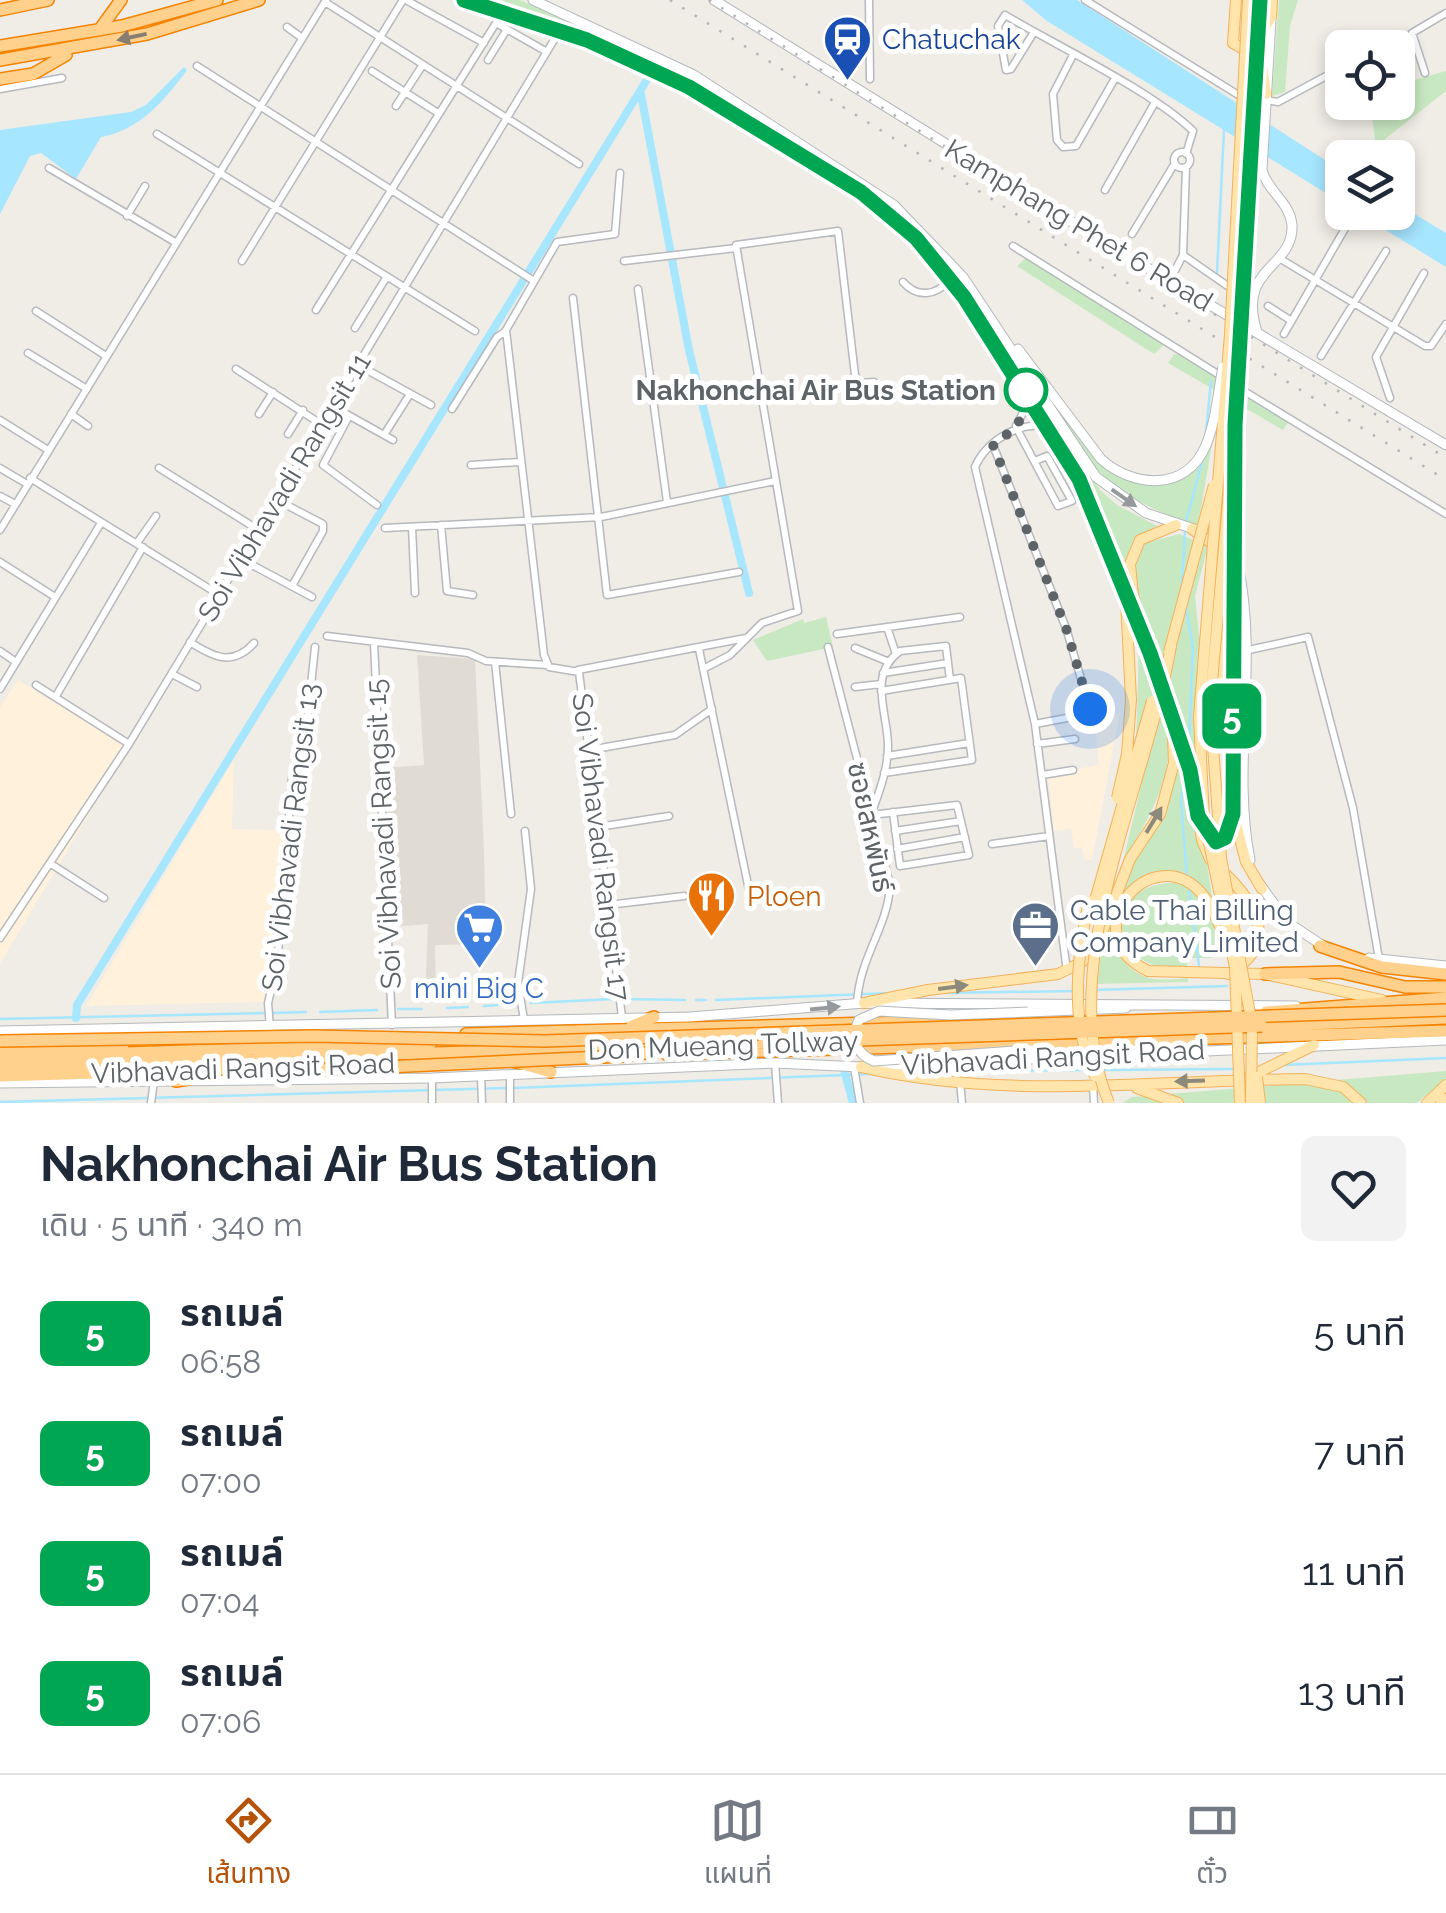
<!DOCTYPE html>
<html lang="th">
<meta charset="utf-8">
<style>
:root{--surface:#fff;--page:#f2f2f3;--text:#1f2937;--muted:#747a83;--line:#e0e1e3;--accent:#b45309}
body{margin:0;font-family:Raleway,"Noto Sans Thai",sans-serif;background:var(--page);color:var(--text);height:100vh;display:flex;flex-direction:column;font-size:38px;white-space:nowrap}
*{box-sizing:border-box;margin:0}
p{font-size:32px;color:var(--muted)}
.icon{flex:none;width:55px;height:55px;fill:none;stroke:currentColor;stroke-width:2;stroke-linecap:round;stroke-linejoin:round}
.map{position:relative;height:1103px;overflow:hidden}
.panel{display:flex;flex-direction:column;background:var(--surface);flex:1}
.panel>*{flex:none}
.badge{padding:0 20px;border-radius:15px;font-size:35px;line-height:65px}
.buttons{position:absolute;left:1325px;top:30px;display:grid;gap:20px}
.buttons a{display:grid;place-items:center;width:90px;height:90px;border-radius:15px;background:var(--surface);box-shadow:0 5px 15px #0003;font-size:50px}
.you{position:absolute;width:50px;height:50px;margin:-25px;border:8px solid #fff;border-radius:50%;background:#1a73e8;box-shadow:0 0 0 15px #1a73e833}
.map>.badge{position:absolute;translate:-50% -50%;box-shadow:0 0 0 5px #fff}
.round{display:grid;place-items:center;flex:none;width:105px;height:105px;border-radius:15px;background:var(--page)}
.head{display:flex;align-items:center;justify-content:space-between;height:170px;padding:0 40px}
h1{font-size:48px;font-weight:700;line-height:75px}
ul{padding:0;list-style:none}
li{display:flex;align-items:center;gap:30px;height:120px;padding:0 40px}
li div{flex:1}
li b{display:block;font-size:38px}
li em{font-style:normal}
li .badge{min-width:110px;font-weight:700;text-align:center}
.dock{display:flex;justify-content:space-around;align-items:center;height:140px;border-top:2px solid var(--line);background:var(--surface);font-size:28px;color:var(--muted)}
.dock a{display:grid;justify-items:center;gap:5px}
.dock .selected{color:var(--accent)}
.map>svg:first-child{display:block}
.commercial{fill:#fff1dc}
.education{fill:#e0dcd4}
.green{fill:#c8e8c2}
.water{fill:#a6e6ff}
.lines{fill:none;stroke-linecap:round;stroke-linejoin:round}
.stream{stroke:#a6e6ff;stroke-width:2.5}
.canal{stroke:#a6e6ff;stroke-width:8}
.street-casing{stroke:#b6b9bd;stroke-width:9}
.secondary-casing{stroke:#b4b9bd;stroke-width:11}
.primary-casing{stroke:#f5b15a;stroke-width:12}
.highway-casing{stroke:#f58300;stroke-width:14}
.street{stroke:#fff;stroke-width:6}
.secondary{stroke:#fff;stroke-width:9}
.primary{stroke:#ffe5ab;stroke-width:10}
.highway{stroke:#ffd18d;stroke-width:11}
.rail{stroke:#b4b5b6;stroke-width:2.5;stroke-dasharray:2.5 12;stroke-linecap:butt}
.secondary-bridge-casing{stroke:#b4b9bd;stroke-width:11;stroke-linecap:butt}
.primary-bridge-casing{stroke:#f5b15a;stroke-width:12;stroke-linecap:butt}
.highway-bridge-casing{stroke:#f58300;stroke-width:14;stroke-linecap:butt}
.secondary-bridge{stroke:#fff;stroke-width:9}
.primary-bridge{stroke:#ffe5ab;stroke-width:10}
.highway-bridge{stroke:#ffd18d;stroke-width:11}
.oneway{fill:#867e70}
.oneway2{fill:#969a9c}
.oneway3{fill:#8e8a7b}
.line-casing{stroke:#fff;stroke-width:22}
.line{stroke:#00a651;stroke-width:15}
.walk{stroke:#5d6366;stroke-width:10;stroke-dasharray:0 18}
.stop-dot{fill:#fff;stroke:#00a651;stroke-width:5}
.labels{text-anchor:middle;stroke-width:10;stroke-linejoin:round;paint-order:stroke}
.transit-label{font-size:28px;fill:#164399;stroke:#fff;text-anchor:start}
.street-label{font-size:28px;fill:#5d6366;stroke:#fff}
.stop-label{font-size:28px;font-weight:bold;fill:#5d6366;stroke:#fff;text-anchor:end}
.food-label{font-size:28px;fill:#c56008;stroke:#fff;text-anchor:start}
.service-label{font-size:28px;fill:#4e5e75;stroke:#fff;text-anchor:start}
.shop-label{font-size:28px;fill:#366cbe;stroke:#fff}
</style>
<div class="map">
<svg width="1446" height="1103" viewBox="0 0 1446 1103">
<rect width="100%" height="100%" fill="#f0ece6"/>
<path class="commercial" d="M 18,680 L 124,745 L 89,814 L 0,964 L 0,707 Z
M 1120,713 L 1092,860 L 1085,860 L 1082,848 L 1074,848 L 1071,828 L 1054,831 L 1048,777 L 1099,764 L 1094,718 Z
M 234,759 L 232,829 L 283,830 L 264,1002 L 86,1006 Z"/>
<path class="education" d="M 417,655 L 475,659 L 484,850 L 486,944 L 435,945 L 436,996 L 425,998 L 428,924 L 392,927 L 384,768 L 424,765 Z"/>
<path class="green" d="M 503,0 L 520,0 C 673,68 867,156 969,292 L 1100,490 L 1117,505 L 1157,526 L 1138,537 L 1124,572 L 1075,461 L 945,263 L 838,173 L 699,87 L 587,34 L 506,7 Z
M 1279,0 L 1298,0 L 1290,26 L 1285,92 L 1272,96 Z
M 1398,53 L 1407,82 L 1446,71 L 1446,91 L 1376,146 L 1370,103 L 1398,102 Z
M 1026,258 L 1165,344 L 1154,354 L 1017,266 Z
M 1174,354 L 1185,355 L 1289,421 L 1283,430 L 1168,363 Z
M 1033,373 C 1073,426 1105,502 1181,477 L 1213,438 L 1198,526 C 1094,490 1089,462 1033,373 Z
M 1179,534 L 1208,546 L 1195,596 L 1200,645 L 1195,756 L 1186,747 L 1136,588 L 1136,557 L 1146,543 Z
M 826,617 L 833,647 L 767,661 L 753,640 L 803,619 L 804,623 Z
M 1139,645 C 1187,735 1175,778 1123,861 L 1147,762 L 1136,744 Z
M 1180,752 C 1193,788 1225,927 1211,958 L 1188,958 L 1186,970 C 1104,972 1101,884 1173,883 L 1172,872 C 1099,877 1095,961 1149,978 C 1160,981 1176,979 1188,978 L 1188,982 L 1094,984 C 1102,941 1113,896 1134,858 C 1156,816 1170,801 1180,752 Z
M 1446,1071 L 1446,1078 L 1417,1103 L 1122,1103 L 1132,1097 Z"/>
<path class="water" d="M 1022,0 L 1077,0 L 1342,171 L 1342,203 L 1047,21 Z
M 184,67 L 187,70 C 164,101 140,130 101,137 L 76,179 L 41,153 L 30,156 L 0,214 L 0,130 L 131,112 L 146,105 Z
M 1398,204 L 1446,233 L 1446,267 L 1358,213 L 1398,212 Z"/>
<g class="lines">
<path class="stream" d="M 1217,273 L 1224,130
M 1206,432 L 1211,381
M 1186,521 L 1204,455
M 1182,584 L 1185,530
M 1186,607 L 1193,649 L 1189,740
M 1185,770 L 1181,800 L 1187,877
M 1189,890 L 1199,966
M 1093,990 L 1227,986
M 943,993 L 1075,991
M 624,999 L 685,1000
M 696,1000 L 706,1000
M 716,1000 L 890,993
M 531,1003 L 613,999
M 484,1006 L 512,1004
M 447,1008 L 468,1007
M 398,1009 L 422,1009
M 320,1012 L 377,1010
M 273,1013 L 306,1012
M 0,1019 L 265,1013
M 1283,1065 L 1446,1058
M 1103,1070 L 1235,1069
M 913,1072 L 1090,1070
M 514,1088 L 870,1074
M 0,1102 L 506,1088"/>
<path class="canal" d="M 641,94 L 689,350 L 749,593
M 76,1018 L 77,1005 L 648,78
M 843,1066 L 853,1103"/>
<defs>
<path id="street" d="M 406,0 L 484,43
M 869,0 L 870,79
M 1085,0 L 1240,96 L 1278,102 L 1328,75
M 325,2 L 579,164
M 287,27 L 302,38
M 1034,32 L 1011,69 L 1006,70 L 998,26 L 1005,15 C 1057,46 1152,91 1193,131 L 1186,154
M 1073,55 L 1053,94 L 1057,140 L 1063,147 L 1076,146 L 1114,80
M 488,60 L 507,29
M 197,66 L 534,281
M 372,71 L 438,113
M 1425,73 L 1412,33 L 1446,13
M 0,89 L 62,78
M 396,106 L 422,66
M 157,134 L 475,331
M1174 160a8 8 0 1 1 16 0a8 8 0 1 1-16 0Z
M 1186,167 L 1183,255 L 1232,289
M 49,168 L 175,242
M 620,173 L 615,234 L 557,242 L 506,330 L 544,655 L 549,667 L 579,672 L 622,1017
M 1105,190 L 1154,104
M 127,216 L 145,186
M 1132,234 L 1175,163
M 1013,246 L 1224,378
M 1279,258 L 1425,346 L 1431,346 L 1446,324
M 242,261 L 403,0
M 624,261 L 736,248
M 1170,280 L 1183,255
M 903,282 C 918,299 936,295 950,280
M 638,289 L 667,502
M 573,298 L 607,595 L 739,572
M 1268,306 L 1290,320
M 316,310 L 496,23 L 547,52
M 36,311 L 106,356
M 355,328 L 386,278
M 1284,334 L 1347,225
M 28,353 L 87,389
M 1321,356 L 1386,251
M 358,365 L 431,405
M 236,369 L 321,424
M 1239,388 L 1446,514
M 1390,398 L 1376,357 L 1424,273
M 332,406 L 393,440
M 452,409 L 497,337 L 506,331
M 71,414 L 88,426
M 259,414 L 273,392
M 349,416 L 323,465 L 377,505
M 0,420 L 48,450
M 1016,426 L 1031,397
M 1050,428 C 1022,419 987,440 975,467 L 1035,724 L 1066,964
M 1017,429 L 1058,506 L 1072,501 L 1047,456 L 1035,461
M 288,434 L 303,410
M 384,435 L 410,394
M 993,445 L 1066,628 L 1090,709 L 1088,714 L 1035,724
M 471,465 L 519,462
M 0,468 L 27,484
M 159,468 L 257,529
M 30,478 L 218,594
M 0,496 L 15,504
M 275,499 L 323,524 L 323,531 L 292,586
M 441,525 L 447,591 L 473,595
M 412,527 L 415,593
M 385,528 L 601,517 L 775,481
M 0,530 L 326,0
M 137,543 L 156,516
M 239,558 L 312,597
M 0,562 L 55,597
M 887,627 L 896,654
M 837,634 L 960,617
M 327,636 L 468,653 L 486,661 L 547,665
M 190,642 C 213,657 233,667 254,643
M 374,643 L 392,1025
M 828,647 L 890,885 C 888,928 859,957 857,1004
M 855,648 L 889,662
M 699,649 L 749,890
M 0,651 L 16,662
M 1244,651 L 1308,637 L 1353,808 L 1379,959
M 495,662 L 511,814
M 703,669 L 730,655 L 762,623 L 798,611 L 736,245 L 838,231 L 855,375 L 859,383 L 874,382
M 578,670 L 746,638
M 883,673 L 948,663
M 172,674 L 197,687
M 36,685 L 129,744
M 855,687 L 881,684
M 0,689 L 101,523
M 881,691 L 961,678 L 972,760 L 884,773
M 56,696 L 143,547
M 1037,744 L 1075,739
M 589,750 L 675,735 L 712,709
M 887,756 L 969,743
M 1042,775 L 1073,770
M 893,812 L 900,866 L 969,855 L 957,805 L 871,815 C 879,792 888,770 888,746 C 888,713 867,675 900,651 L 946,646 L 950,680
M 598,827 L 669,816
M 895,831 L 961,821
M 992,844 L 1049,836
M 897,849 L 965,837
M 51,864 L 104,898
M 608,905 L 684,896
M 0,938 L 129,744 L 560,30
M 524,1020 L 518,983 L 531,889 L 525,831
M 270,1028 L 268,1003 L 277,966 L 292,778 L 303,762 L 315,647
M 775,1063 L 778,1103
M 854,1067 L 860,1103
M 510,1074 L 510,1103
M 481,1076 L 482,1103
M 960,1082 L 962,1103
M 1093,1085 L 1094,1103
M 151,1103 L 154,1081
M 432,1103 L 432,1078"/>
<path id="secondary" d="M 464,0 C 584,32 688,86 794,151 C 837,178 882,202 917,239 C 976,302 1026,382 1068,457 C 1098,511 1112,570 1139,625
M 533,0 L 694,75 L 894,205 L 963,277 L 1096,477 L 1146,513 L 1197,530
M 714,0 L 1114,248 L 1446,445
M 1257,332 C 1236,266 1294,269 1292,225 C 1290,202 1267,191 1262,170 L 1271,20
M 1018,349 L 1101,459
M 1238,566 C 1259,661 1231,764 1250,860
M 1259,883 L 1287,922 L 1325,947
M 1369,958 L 1446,966
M 1028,1012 L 1126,1008
M 0,1031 L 690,1017 L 864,1003 L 1296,1006
M 1030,1050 L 1173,1049
M 0,1083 L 432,1078 L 775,1063 L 861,1067 L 1446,1040"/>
<path id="primary" d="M 1236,0 L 1233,43 L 1261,59 L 1266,94
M 1256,42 L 1271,17 L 1272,0
M 1176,525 L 1140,540 L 1130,564 L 1133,596 L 1190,770 L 1202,840 L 1210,859
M 1192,529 L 1216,546 L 1226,566 L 1215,732
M 1126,600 L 1131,700
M 1235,820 L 1246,862 L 1262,889
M 1215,842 L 1225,838 L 1233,814 L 1232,714
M 1222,871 C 1256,902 1281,944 1228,974
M 1227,943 C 1220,927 1214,908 1203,895 C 1153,835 1070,933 1148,971 L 1265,974 L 1382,1000
M 864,1003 L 928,990 L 1058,974 L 1082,962 L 1098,943 L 1130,859 L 1160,814 L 1174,763 L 1173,735
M 861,1067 C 1005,1101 1159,1080 1305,1079 L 1343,1087 L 1361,1103
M 1249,1077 L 1314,1045
M 1137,1088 L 1178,1103
M 1427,1103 L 1446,1085
M 1441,1103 L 1446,1099"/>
<path id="highway" d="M 0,10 L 48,0
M 100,29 L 121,0
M 0,46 L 122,26 L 217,0
M 0,60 L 147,34 L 259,0
M 0,79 L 33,74 L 66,55
M 1320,946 L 1382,967 L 1446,974
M 1265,974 L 1339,972 L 1405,987 L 1446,987
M 1266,1012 L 1446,998
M 632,1026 L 654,1017
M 1262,1026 L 1446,1018
M 466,1034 L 983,1020
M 704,1044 L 803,1042
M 0,1047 L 123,1045
M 666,1054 L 1446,1031
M 0,1057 L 431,1043
M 516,1062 L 551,1072
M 0,1066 L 665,1046
M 0,1076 L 287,1067
M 176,1081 L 205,1076"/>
</defs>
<use href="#street" class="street-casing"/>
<use href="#secondary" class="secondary-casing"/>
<use href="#primary" class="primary-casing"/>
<use href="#highway" class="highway-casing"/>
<use href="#street" class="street"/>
<use href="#secondary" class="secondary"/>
<use href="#primary" class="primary"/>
<use href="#highway" class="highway"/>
<path class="rail" d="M 670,0 L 1446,480
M 709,0 L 1446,458"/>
<defs>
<path id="secondary-bridge" d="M 1101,459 C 1133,488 1187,492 1206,445 C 1216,421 1218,392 1223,367
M 1028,1012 L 950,1015 L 879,1011 L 859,1020 C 850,1038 856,1054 874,1061 L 1030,1050"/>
<path id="primary-bridge" d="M 1169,652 L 1214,485
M 1232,714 L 1236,481
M 1117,798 L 1127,754 L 1131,700
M 1089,901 C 1077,956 1069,1024 1095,1076
M 1092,911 L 1152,701
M 1257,1077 L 1260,1103
M 1109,1103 C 1052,967 1147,786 1171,646
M 1240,1103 L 1235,967 L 1204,819 L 1199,717 L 1230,334 L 1248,0
M 1251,1103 L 1252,1024 L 1221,858 L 1210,704 L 1235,425 L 1260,0"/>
<path id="highway-bridge" d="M 0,1041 L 314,1036 L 545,1041 L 1446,1010
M 803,1042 L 1262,1026
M 279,1072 L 624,1056 L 710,1044"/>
</defs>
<use href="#secondary-bridge" class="secondary-bridge-casing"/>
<use href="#primary-bridge" class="primary-bridge-casing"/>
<use href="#highway-bridge" class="highway-bridge-casing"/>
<use href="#secondary-bridge" class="secondary-bridge"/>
<use href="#primary-bridge" class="primary-bridge"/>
<use href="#highway-bridge" class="highway-bridge"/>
</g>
<defs><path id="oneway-solid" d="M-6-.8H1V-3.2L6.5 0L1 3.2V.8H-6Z" transform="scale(2.5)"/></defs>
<use class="oneway" href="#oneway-solid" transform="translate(132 37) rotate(168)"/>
<g class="oneway2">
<use href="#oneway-solid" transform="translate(1124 498) rotate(35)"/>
<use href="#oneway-solid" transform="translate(825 1008) rotate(-6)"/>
</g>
<g class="oneway3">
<use href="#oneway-solid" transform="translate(1154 820) rotate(-59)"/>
<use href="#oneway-solid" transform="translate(953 987) rotate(-8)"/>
<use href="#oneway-solid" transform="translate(1190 1081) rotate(178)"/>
</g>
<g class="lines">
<defs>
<path id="line" d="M 464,0 L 587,40 L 689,87 L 861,192 L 916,238 L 964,297 L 1079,479 L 1150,653 L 1190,770 L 1198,816 L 1216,842 L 1225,838 L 1233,814 L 1235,425 L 1260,0"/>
</defs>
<use href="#line" class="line-casing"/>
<use href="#line" class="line"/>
<path class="walk" d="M 1026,390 L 1031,397 C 1024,420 1012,432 993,445 L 1066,628 L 1090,709"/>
</g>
<defs>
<symbol id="station-pin" viewBox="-11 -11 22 30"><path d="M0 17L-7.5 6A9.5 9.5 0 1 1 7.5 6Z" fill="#1a4fb4" stroke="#fff"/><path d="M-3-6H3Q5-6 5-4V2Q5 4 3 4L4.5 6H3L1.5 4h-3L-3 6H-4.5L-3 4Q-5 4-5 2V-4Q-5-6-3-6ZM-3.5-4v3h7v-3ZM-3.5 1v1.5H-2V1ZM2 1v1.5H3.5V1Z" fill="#fff"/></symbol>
<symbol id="restaurant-pin" viewBox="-11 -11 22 30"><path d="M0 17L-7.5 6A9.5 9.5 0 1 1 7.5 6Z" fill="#e8710a" stroke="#fff"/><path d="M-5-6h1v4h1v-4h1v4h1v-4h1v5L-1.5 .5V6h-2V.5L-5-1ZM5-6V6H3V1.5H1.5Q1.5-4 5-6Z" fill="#fff"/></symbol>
<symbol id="office-pin" viewBox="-11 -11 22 30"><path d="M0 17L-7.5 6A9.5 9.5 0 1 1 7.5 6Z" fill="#5c6f8a" stroke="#fff"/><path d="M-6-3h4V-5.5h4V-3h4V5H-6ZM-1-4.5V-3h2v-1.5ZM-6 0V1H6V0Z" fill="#fff"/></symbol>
<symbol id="supermarket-pin" viewBox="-11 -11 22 30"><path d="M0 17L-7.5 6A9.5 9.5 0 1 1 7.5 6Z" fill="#3f7fe0" stroke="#fff"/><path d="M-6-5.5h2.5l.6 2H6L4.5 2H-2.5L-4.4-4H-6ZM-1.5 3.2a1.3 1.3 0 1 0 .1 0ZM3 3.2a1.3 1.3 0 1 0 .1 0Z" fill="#fff"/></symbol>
</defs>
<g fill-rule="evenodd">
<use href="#station-pin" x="820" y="12" width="55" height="75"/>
<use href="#restaurant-pin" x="684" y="868" width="55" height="75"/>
<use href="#office-pin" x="1008" y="898" width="55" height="75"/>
<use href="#supermarket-pin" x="452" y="900" width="55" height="75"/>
</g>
<circle class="stop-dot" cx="1026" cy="390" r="20"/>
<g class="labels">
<g class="transit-label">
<text x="882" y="49">Chatuchak</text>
</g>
<g class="street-label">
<text transform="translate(1079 225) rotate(31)" y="10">Kamphang Phet 6 Road</text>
<text transform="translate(284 487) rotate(-59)" y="10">Soi Vibhavadi Rangsit 11</text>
<text transform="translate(871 827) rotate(78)" y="10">ซอยสหพันธ์</text>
<text transform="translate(383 834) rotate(-93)" y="10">Soi Vibhavadi Rangsit 15</text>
<text transform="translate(290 837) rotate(-83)" y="10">Soi Vibhavadi Rangsit 13</text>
<text transform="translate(601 847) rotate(83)" y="10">Soi Vibhavadi Rangsit 17</text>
<text transform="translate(723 1045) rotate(-2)" y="10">Don Mueang Tollway</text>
<text transform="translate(1053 1057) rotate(-3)" y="10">Vibhavadi Rangsit Road</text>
<text transform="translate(243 1068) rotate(-2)" y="10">Vibhavadi Rangsit Road</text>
</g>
<g class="stop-label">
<text x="996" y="400">Nakhonchai Air Bus Station</text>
</g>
<g class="food-label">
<text x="747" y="906">Ploen</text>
</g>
<g class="service-label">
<text x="1070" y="920">Cable Thai Billing<tspan x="1070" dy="32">Company Limited</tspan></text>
</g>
<g class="shop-label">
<text x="479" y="998">mini Big C</text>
</g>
</g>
</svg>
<div class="buttons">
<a><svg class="icon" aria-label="locate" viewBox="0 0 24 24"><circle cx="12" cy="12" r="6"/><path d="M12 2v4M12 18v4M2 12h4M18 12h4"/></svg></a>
<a><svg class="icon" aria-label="layers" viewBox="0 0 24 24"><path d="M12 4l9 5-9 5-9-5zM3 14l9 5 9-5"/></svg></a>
</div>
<div class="you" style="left:1090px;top:709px"></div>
<b class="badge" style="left:1232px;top:716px;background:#00a651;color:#fff">5</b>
</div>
<section class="panel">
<div class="head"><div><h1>Nakhonchai Air Bus Station</h1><p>เดิน · 5 นาที · 340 m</p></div><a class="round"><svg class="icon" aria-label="heart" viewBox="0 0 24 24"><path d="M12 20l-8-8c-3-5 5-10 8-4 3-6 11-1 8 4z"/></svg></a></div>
<ul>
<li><span class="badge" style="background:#00a651;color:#fff">5</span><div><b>รถเมล์</b><p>06:58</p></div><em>5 นาที</em></li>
<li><span class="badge" style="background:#00a651;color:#fff">5</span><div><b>รถเมล์</b><p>07:00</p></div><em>7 นาที</em></li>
<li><span class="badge" style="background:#00a651;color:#fff">5</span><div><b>รถเมล์</b><p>07:04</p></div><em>11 นาที</em></li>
<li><span class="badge" style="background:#00a651;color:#fff">5</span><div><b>รถเมล์</b><p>07:06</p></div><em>13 นาที</em></li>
</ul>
</section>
<nav class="dock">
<a class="selected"><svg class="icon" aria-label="directions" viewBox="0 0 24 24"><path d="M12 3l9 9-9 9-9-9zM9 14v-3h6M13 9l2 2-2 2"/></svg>เส้นทาง</a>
<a><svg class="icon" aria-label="map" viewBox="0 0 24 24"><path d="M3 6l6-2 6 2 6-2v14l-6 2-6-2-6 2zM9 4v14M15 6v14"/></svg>แผนที่</a>
<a><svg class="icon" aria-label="tickets" viewBox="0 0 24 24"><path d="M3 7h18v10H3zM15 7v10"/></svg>ตั๋ว</a>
</nav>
